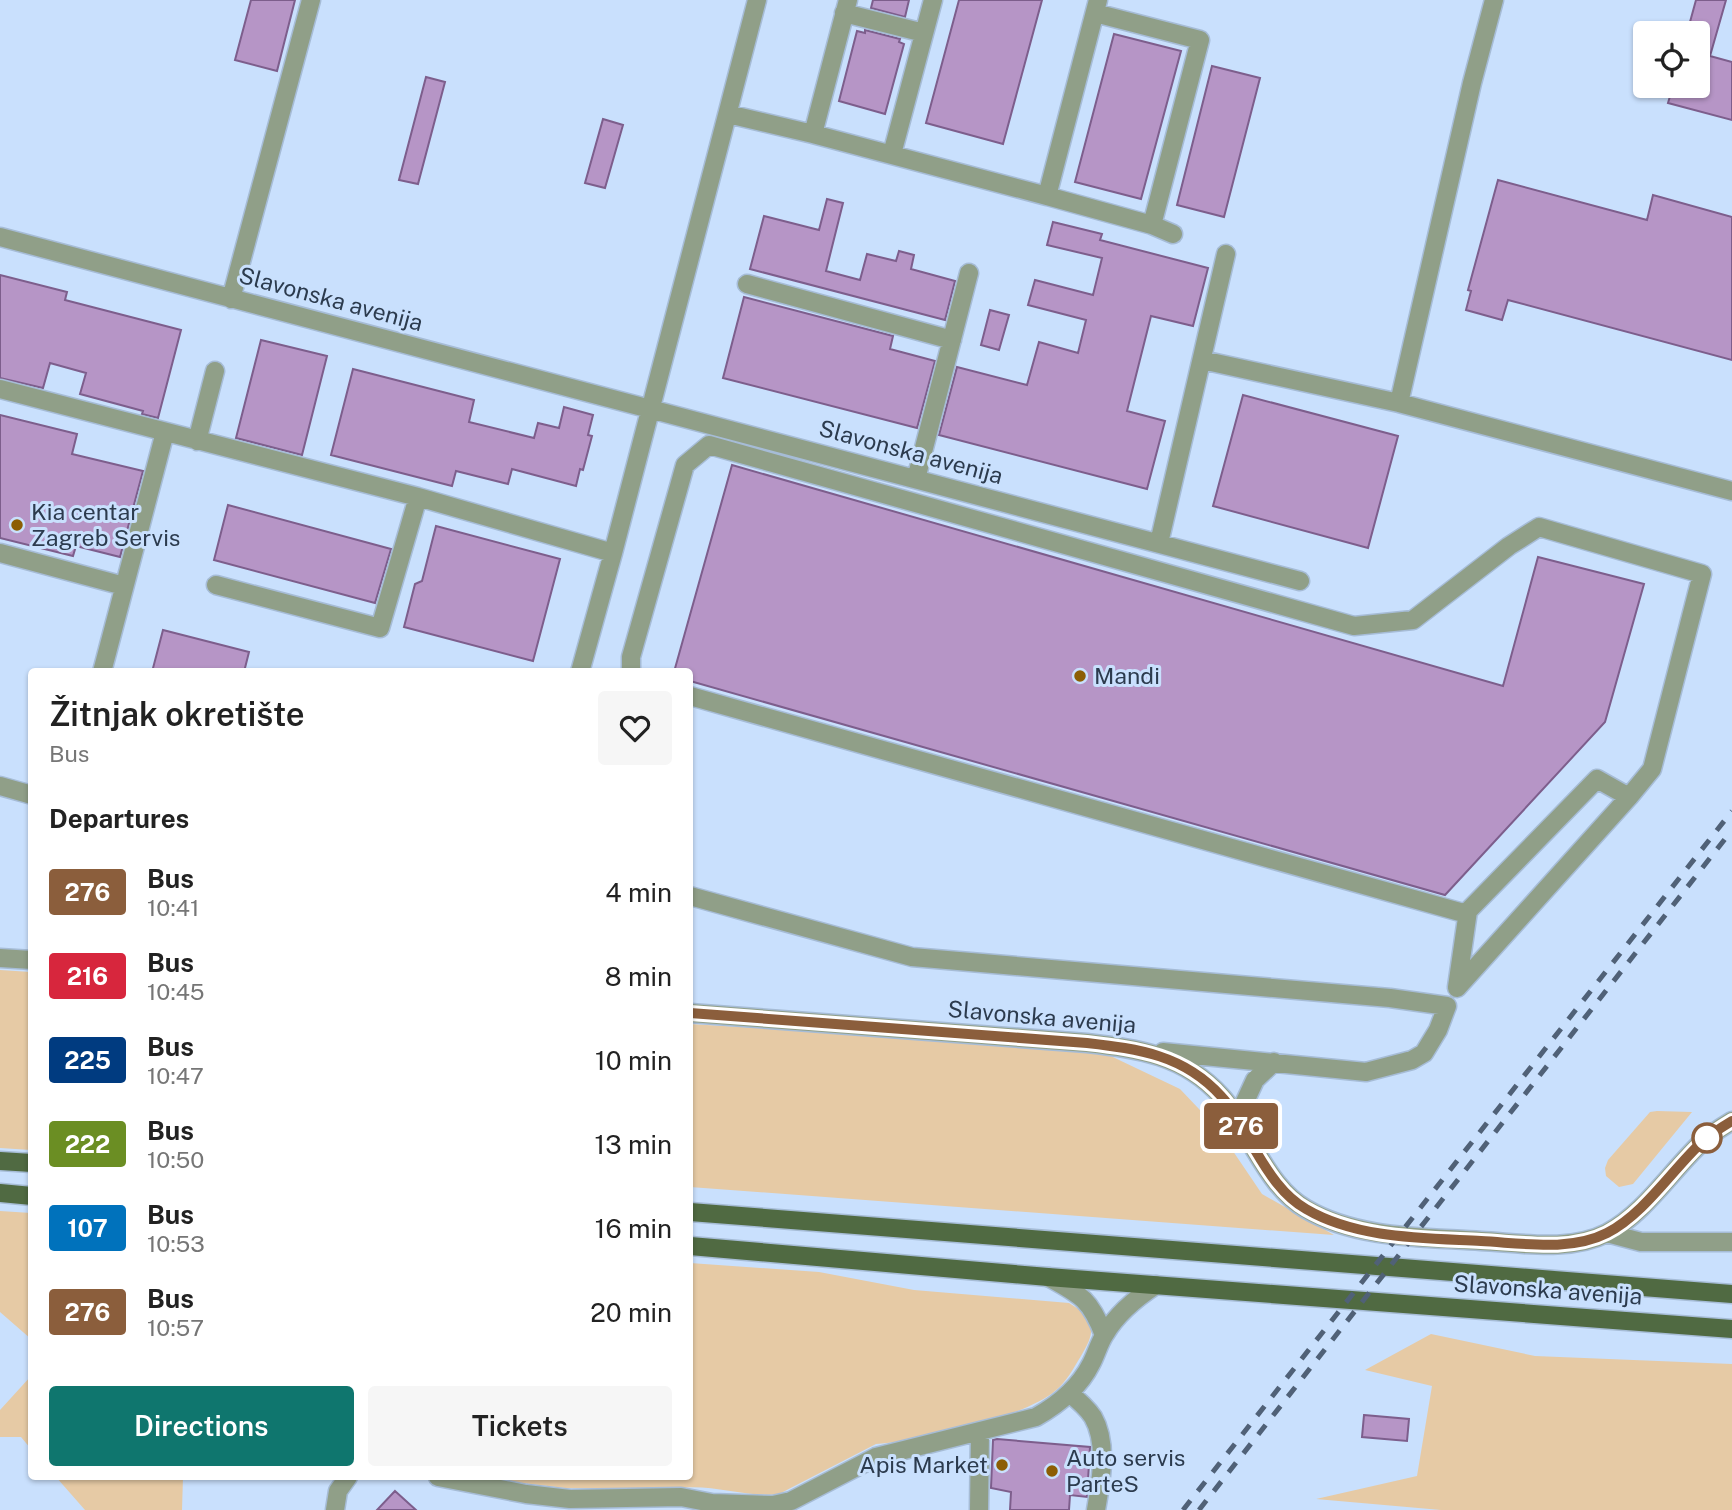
<!DOCTYPE html>
<meta charset="utf-8">
<style>
:root{--surface:#fff;--page:#f6f6f6;--text:#222;--muted:#767676;--accent:#0f766e}
body{margin:0;font-family:"Public Sans",sans-serif;background:var(--page);color:var(--text);height:100vh;display:flex;flex-direction:column;font-size:26px;white-space:nowrap}
*{box-sizing:border-box;margin:0}
p{font-size:23px;color:var(--muted)}
.icon{flex:none;width:38px;height:38px;fill:none;stroke:currentColor;stroke-width:2;stroke-linecap:round;stroke-linejoin:round}
.map{position:relative;flex:1;overflow:hidden}
.panel{position:absolute;left:28px;top:668px;width:665px;height:812px;display:flex;flex-direction:column;background:var(--surface);border-radius:7px;box-shadow:0 2px 5px #0004}
.panel>*{flex:none}
.badge{padding:0 14px;border-radius:5px;font-size:24px;line-height:46px}
.buttons{position:absolute;left:1633px;top:21px;display:grid;gap:14px}
.buttons a{display:grid;place-items:center;width:77px;height:77px;border-radius:7px;background:var(--surface);box-shadow:0 2px 5px #0004;font-size:35px}
.map>.badge{position:absolute;translate:-50% -50%;box-shadow:0 0 0 4px #fff}
h2{padding:0 21px;font-size:26px;line-height:63px}
.round{display:grid;place-items:center;flex:none;width:74px;height:74px;border-radius:7px;background:var(--page)}
.summary{display:flex;align-items:center;justify-content:space-between;height:119px;padding:0 21px}
h1{font-size:33px;font-weight:600;line-height:52px}
.action{display:flex;gap:14px;margin-top:auto;padding:14px 21px}
.action a{flex:1;height:80px;border-radius:7px;background:var(--accent);color:#fff;font-size:28px;font-weight:600;line-height:80px;text-align:center}
.action a+a{background:var(--page);color:var(--text)}
ul{padding:0;list-style:none}
li{display:flex;align-items:center;gap:21px;height:84px;padding:0 21px}
li div{flex:1}
li b{display:block;font-size:26px}
li em{font-style:normal}
li .badge{min-width:77px;font-weight:700;text-align:center}
.map>svg:first-child{display:block}
.green{fill:#e6caa5}
.building{fill:#b695c6;stroke:#7d5e8c;stroke-width:2}
.lines{fill:none;stroke-linecap:round;stroke-linejoin:round}
.minor-casing{stroke:#a6bcd6;stroke-width:21}
.major-casing{stroke:#a6bcd6;stroke-width:21}
.minor{stroke:#909f88;stroke-width:18}
.major{stroke:#506a42;stroke-width:18}
.rail{stroke:#506177;stroke-width:5;stroke-dasharray:12 12;stroke-linecap:butt}
.line-casing{stroke:#fff;stroke-width:16}
.line{stroke:#8b5e3c;stroke-width:10}
.poi-dot{fill:#8c5e04;stroke:#c9e0fd;stroke-width:2.5}
.stop-dot{fill:#fff;stroke:#8b5e3c;stroke-width:3.5}
.labels{text-anchor:middle;stroke-width:6;stroke-linejoin:round;paint-order:stroke}
.street-label{font-size:23px;fill:#2c3b4e;stroke:#c9e0fd}
.poi-label{font-size:23px;fill:#2c3b4e;stroke:#c9e0fd;text-anchor:start}
</style>
<div class="map">
<svg width="1732" height="1510" viewBox="0 0 1732 1510">
<rect width="100%" height="100%" fill="#c9e0fd"/>
<path class="green" d="M 0,970 L 31,972 L 31,1150 L 0,1148 Z
M 690,1024 L 1096,1049 L 1180,1089 L 1218,1129 L 1262,1194 L 1334,1235 L 690,1187 Z
M 1657,1111 L 1692,1112 L 1633,1184 L 1619,1187 L 1606,1176 L 1605,1168 L 1608,1160 L 1650,1112 Z
M 0,1211 L 31,1213 L 31,1339 L 0,1312 Z
M 690,1263 L 819,1272 L 914,1290 L 1069,1303 L 1083,1312 L 1091,1321 C 1093,1336 1088,1344 1081,1356 C 1073,1369 1067,1381 1055,1391 C 1025,1417 917,1442 876,1444 L 779,1494 C 744,1498 709,1482 674,1489 L 565,1488 L 497,1480 L 497,1477 L 690,1477 Z
M 1431,1334 L 1535,1356 L 1732,1364 L 1732,1510 L 1441,1510 L 1316,1499 L 1417,1476 L 1432,1386 L 1365,1370 Z
M 31,1376 L 31,1449 L 21,1437 L 0,1437 L 0,1410 Z
M 56,1477 L 183,1477 L 182,1510 L 85,1510 Z"/>
<path class="building" d="M 251,0 L 295,0 L 277,71 L 235,60 Z
M 873,0 L 909,0 L 905,17 L 871,8 Z
M 959,0 L 1042,0 L 1003,144 L 926,123 Z
M 1696,0 L 1726,0 L 1710,56 L 1732,62 L 1732,120 L 1668,103 L 1673,86 L 1698,86 L 1698,33 L 1687,33 Z
M 865,30 L 900,39 L 899,42 L 904,44 L 885,114 L 839,101 L 857,31 L 865,33 Z
M 1114,34 L 1181,51 L 1141,199 L 1075,182 Z
M 1212,66 L 1260,78 L 1224,217 L 1177,205 Z
M 426,77 L 445,82 L 418,184 L 399,180 Z
M 603,119 L 623,125 L 605,188 L 585,183 Z
M 1498,180 L 1647,220 L 1653,195 L 1732,217 L 1732,360 L 1508,300 L 1502,320 L 1466,310 L 1471,291 L 1468,290 Z
M 827,199 L 843,203 L 826,271 L 860,280 L 867,254 L 896,261 L 899,251 L 914,255 L 911,269 L 955,281 L 945,320 L 750,269 L 764,216 L 819,230 Z
M 1053,222 L 1102,234 L 1100,240 L 1208,268 L 1193,326 L 1151,316 L 1127,411 L 1165,421 L 1147,489 L 939,435 L 957,367 L 1027,385 L 1039,342 L 1078,353 L 1086,320 L 1028,305 L 1035,280 L 1093,295 L 1102,258 L 1047,245 Z
M 0,275 L 67,292 L 65,300 L 181,330 L 158,418 L 142,414 L 143,411 L 80,394 L 86,373 L 50,363 L 43,388 L 0,378 Z
M 744,297 L 893,336 L 890,349 L 935,361 L 917,428 L 723,378 Z
M 990,310 L 1009,315 L 999,350 L 981,345 Z
M 261,340 L 327,356 L 302,455 L 236,438 Z
M 353,369 L 474,400 L 469,422 L 534,438 L 538,423 L 559,428 L 564,407 L 593,415 L 588,435 L 592,436 L 583,470 L 580,469 L 576,486 L 512,469 L 508,484 L 456,471 L 452,486 L 331,455 Z
M 1243,395 L 1398,436 L 1368,548 L 1213,506 Z
M 0,415 L 77,434 L 72,454 L 143,471 L 120,557 L 76,546 L 73,556 L 0,538 Z
M 732,465 L 1503,686 L 1538,557 L 1644,584 L 1605,722 L 1445,895 L 690,681 L 690,672 L 674,672 Z
M 228,505 L 391,549 L 375,603 L 214,560 Z
M 436,526 L 560,559 L 533,661 L 404,627 L 415,584 L 422,581 Z
M 163,630 L 249,652 L 244,672 L 152,672 Z
M 1364,1415 L 1409,1419 L 1407,1441 L 1362,1437 Z
M 997,1439 L 1090,1447 L 1087,1497 L 1070,1495 L 1069,1510 L 1010,1510 L 1011,1492 L 991,1488 L 993,1440 Z
M 395,1491 L 416,1510 L 377,1510 Z"/>
<g class="lines">
<defs>
<path id="minor" d="M 844,13 L 924,33
M 1095,13 L 1200,40 L 1152,225
M 728,114 L 813,134 L 1047,196 L 1098,0
M 813,134 L 848,0
M 892,154 L 933,0
M 1047,196 L 1152,225 L 1173,234
M 0,237 L 1300,581
M 747,284 L 952,340
M 231,299 L 311,0
M 1202,360 L 1399,403 L 1732,491
M 0,389 L 418,497 L 613,553
M 1399,403 L 1472,83 L 1494,0
M 197,441 L 215,371
M 916,479 L 969,273
M 1159,543 L 1226,254
M 0,553 L 124,586
M 216,585 L 380,628 L 418,497
M 102,672 L 165,432
M 580,672 L 613,553 L 757,0
M 631,672 L 631,657 L 685,465 L 709,445 L 1354,626 L 1413,620 L 1509,546 L 1539,527 L 1702,574 L 1652,769 L 1629,797 L 1457,988
M 690,696 L 1467,914
M 0,786 L 32,795
M 690,896 L 912,957 L 1390,998 L 1447,1006 L 1438,1030 L 1424,1053 L 1412,1060 L 1366,1072 L 1163,1052
M 0,958 L 32,960
M 1457,987 L 1468,911 L 1597,779 L 1629,797
M 690,1013 L 1087,1043 C 1139,1049 1184,1055 1221,1096 C 1235,1111 1244,1132 1255,1150 C 1268,1172 1283,1196 1306,1209 C 1357,1239 1424,1237 1481,1241 C 1521,1243 1570,1252 1607,1233 C 1644,1214 1672,1170 1702,1142 C 1711,1134 1722,1127 1732,1121
M 1237,1119 L 1255,1080 L 1274,1062
M 1607,1233 L 1641,1242 L 1732,1242
M 1048,1277 C 1081,1295 1090,1299 1104,1335
M 1069,1393 C 1078,1400 1087,1408 1093,1417 C 1108,1443 1101,1481 1096,1510
M 438,1477 L 526,1494 L 570,1499 L 681,1497 L 712,1503 L 773,1505 L 791,1501 L 876,1457 L 1036,1417 C 1059,1404 1079,1388 1091,1364 C 1096,1355 1099,1343 1105,1334 C 1117,1314 1136,1298 1156,1285
M 335,1510 L 338,1491 L 348,1477
M 979,1510 L 980,1433"/>
<path id="major" d="M 0,1161 L 32,1163
M 0,1193 L 32,1196
M 690,1212 L 1732,1294
M 690,1246 L 1048,1277 L 1732,1329"/>
</defs>
<use href="#minor" class="minor-casing"/>
<use href="#major" class="major-casing"/>
<use href="#minor" class="minor"/>
<use href="#major" class="major"/>
<path class="rail" d="M 1183,1510 L 1732,811
M 1199,1510 L 1732,830"/>
</g>
<g class="lines">
<defs>
<path id="line" d="M 690,1013 L 1087,1043 C 1139,1049 1184,1055 1221,1096 C 1235,1111 1245,1132 1255,1150 C 1268,1172 1283,1196 1306,1209 C 1357,1239 1424,1238 1481,1241 C 1521,1243 1570,1252 1607,1233 C 1644,1214 1672,1170 1702,1142 C 1711,1134 1722,1127 1732,1121"/>
</defs>
<use href="#line" class="line-casing"/>
<use href="#line" class="line"/>
</g>
<g class="poi-dot">
<circle cx="17" cy="525" r="7"/>
<circle cx="1080" cy="676" r="7"/>
<circle cx="1002" cy="1465" r="7"/>
<circle cx="1052" cy="1471" r="7"/>
</g>
<circle class="stop-dot" cx="1707" cy="1138" r="14"/>
<g class="labels">
<g class="street-label">
<text transform="translate(331 299) rotate(15)" y="8">Slavonska avenija</text>
<text transform="translate(911 452) rotate(15)" y="8">Slavonska avenija</text>
<text transform="translate(1042 1017) rotate(5)" y="8">Slavonska avenija</text>
<text transform="translate(1548 1290) rotate(4)" y="8">Slavonska avenija</text>
</g>
<g class="poi-label">
<text x="31" y="520">Kia centar<tspan x="31" dy="26">Zagreb Servis</tspan></text>
<text x="1094" y="684">Mandi</text>
<text x="1066" y="1466">Auto servis<tspan x="1066" dy="26">ParteS</tspan></text>
<text x="988" y="1473" text-anchor="end">Apis Market</text>
</g>
</g>
</svg>
<div class="buttons">
<a><svg class="icon" aria-label="locate" viewBox="0 0 24 24"><circle cx="12" cy="12" r="6"/><path d="M12 2v4M12 18v4M2 12h4M18 12h4"/></svg></a>
</div>
<b class="badge" style="left:1241px;top:1126px;background:#8b5e3c;color:#fff">276</b>
<section class="panel">
<div class="summary"><div><h1>Žitnjak okretište</h1><p>Bus</p></div><a class="round"><svg class="icon" aria-label="heart" viewBox="0 0 24 24"><path d="M12 20l-8-8c-3-5 5-10 8-4 3-6 11-1 8 4z"/></svg></a></div>
<h2>Departures</h2>
<ul>
<li><span class="badge" style="background:#8b5e3c;color:#fff">276</span><div><b>Bus</b><p>10:41</p></div><em>4 min</em></li>
<li><span class="badge" style="background:#d7263d;color:#fff">216</span><div><b>Bus</b><p>10:45</p></div><em>8 min</em></li>
<li><span class="badge" style="background:#003b80;color:#fff">225</span><div><b>Bus</b><p>10:47</p></div><em>10 min</em></li>
<li><span class="badge" style="background:#6b8e23;color:#fff">222</span><div><b>Bus</b><p>10:50</p></div><em>13 min</em></li>
<li><span class="badge" style="background:#0072bc;color:#fff">107</span><div><b>Bus</b><p>10:53</p></div><em>16 min</em></li>
<li><span class="badge" style="background:#8b5e3c;color:#fff">276</span><div><b>Bus</b><p>10:57</p></div><em>20 min</em></li>
</ul>
<div class="action"><a>Directions</a><a>Tickets</a></div>
</section>
</div>
